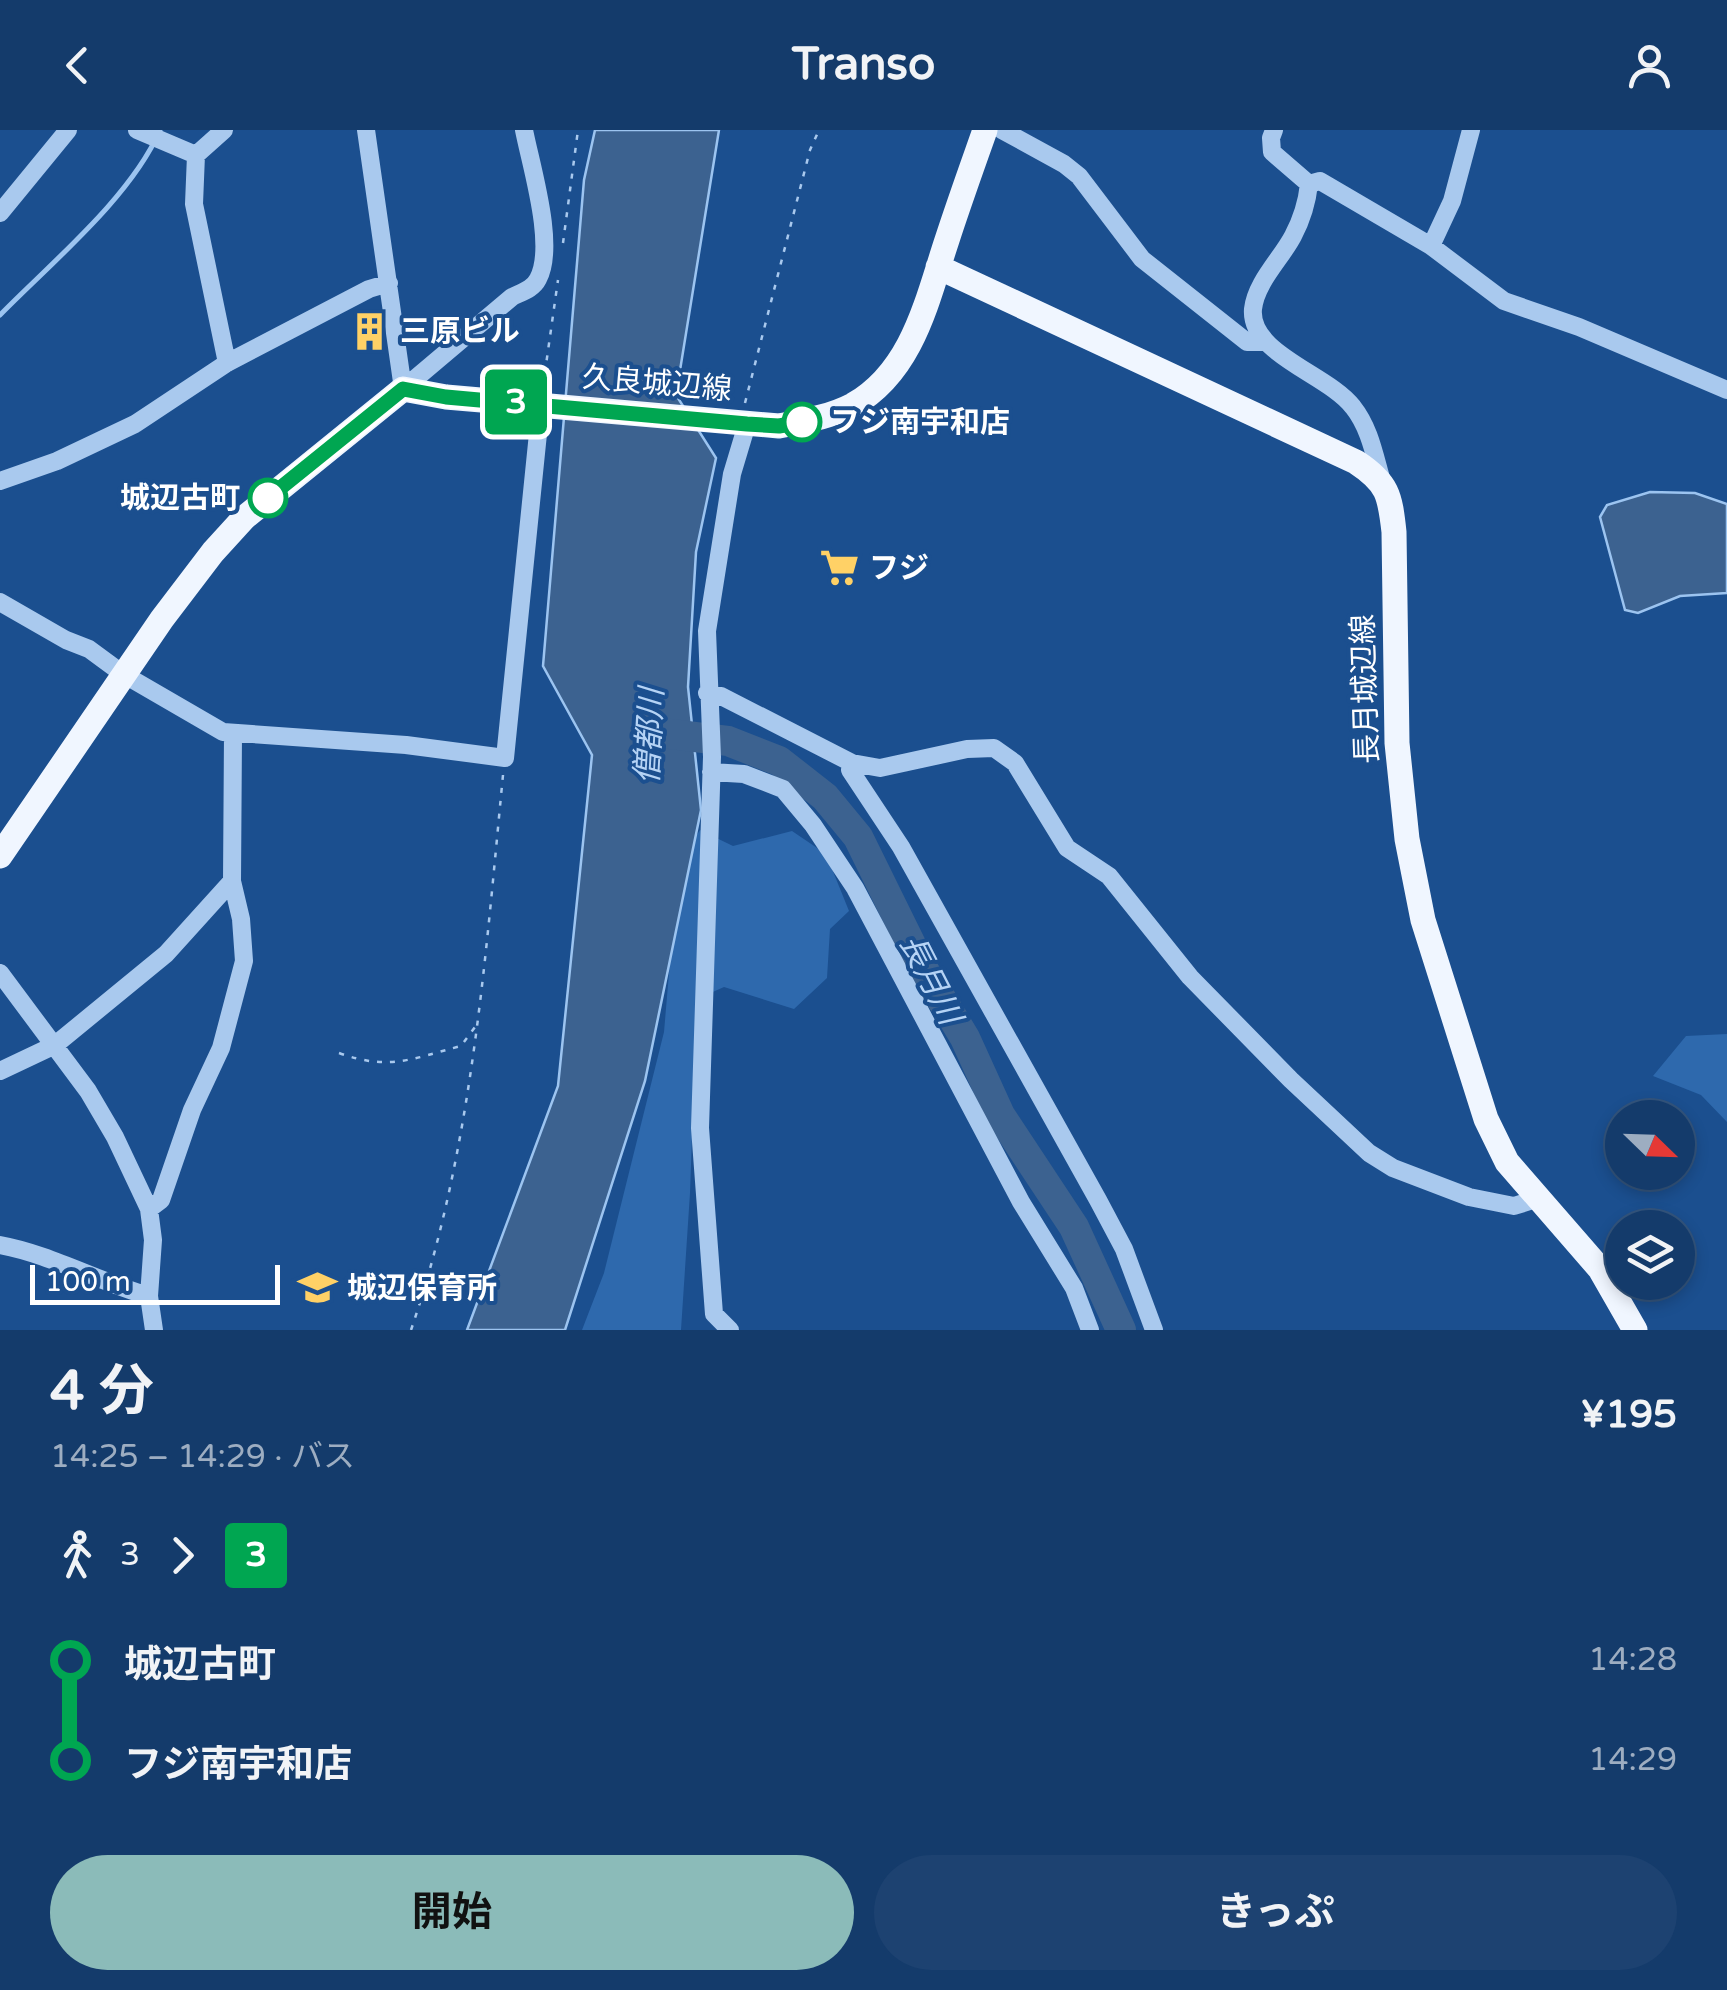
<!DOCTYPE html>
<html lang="ja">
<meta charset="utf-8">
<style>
:root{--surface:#143b6b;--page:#1d4271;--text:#f1f3f6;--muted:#9dadc1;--line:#33557e;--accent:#8bbbb9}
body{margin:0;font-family:"Varela Round","Noto Sans JP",sans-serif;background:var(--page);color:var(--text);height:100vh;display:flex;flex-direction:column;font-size:38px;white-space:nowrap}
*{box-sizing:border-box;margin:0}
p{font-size:32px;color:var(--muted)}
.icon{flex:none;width:55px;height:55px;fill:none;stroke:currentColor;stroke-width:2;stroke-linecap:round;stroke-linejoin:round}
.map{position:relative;height:1200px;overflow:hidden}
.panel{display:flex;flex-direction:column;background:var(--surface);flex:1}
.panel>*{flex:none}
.badge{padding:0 20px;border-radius:8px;font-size:35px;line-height:65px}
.needle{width:65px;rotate:113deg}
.tools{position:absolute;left:1605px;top:970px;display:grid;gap:20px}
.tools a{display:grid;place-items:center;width:90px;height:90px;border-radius:50%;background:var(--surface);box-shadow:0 5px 15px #0003,0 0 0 2px var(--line);font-size:50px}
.scale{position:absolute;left:30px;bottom:25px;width:250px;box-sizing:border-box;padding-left:10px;border:5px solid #fff;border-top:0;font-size:28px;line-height:35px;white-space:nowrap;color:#fff;-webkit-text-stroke:8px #1b4f8f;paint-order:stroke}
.map>.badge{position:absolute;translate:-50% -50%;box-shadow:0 0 0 5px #fff}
.legs{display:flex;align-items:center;gap:15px;height:110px;padding:0 50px;font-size:32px}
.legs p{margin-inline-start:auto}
.summary{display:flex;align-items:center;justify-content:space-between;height:170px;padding:0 50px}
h1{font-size:55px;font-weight:700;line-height:75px}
.cta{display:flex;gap:20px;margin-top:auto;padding:20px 50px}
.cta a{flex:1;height:115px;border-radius:60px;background:var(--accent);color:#111;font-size:40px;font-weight:700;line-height:115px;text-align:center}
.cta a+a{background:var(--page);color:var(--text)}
ul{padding:0 50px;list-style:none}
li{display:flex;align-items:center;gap:35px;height:100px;font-size:38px}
li i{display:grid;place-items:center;width:15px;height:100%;margin:0 12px;background:currentColor}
li i::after{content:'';width:25px;height:25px;margin:-12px;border:8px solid;border-radius:50%;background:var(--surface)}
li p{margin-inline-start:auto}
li:first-child i{background:linear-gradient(#0000 50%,currentColor 0)}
li:last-child i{background:linear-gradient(currentColor 50%,#0000 0)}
header{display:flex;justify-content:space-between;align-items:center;height:130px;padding:0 50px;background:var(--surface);font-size:45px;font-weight:700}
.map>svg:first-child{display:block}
.green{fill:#2e69ad}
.water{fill:#3c6290;stroke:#9cc4f0;stroke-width:2.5}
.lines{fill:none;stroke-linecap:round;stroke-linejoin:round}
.stream{stroke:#9cc4f0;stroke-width:5}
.river{stroke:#3c6290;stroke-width:30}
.path{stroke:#a9c9ee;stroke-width:2.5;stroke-dasharray:5 8;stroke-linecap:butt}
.minor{stroke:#a9c9ee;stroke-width:18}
.major{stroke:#f0f6ff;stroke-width:25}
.line-1-casing{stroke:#fff;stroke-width:22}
.line-1{stroke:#00a651;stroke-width:15}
.stop-1-dot{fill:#fff;stroke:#00a651;stroke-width:5}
.labels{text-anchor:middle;stroke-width:8;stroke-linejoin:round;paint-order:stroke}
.poi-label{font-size:30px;font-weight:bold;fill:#fff;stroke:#1b4f8f;text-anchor:start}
.street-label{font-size:30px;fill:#fff;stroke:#1b4f8f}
.stop-label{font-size:30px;font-weight:bold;fill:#fff;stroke:#1b4f8f;text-anchor:start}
.water-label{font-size:32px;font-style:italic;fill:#b5d3f5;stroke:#1b4f8f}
</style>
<header><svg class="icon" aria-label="back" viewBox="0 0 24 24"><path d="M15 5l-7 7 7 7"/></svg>Transo<svg class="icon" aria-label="person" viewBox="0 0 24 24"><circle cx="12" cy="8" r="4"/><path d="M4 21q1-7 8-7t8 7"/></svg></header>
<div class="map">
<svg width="1727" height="1200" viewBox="0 0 1727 1200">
<rect width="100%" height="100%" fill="#1b4f8f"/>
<path class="green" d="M 700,700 L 733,716 L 792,701 L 826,724 L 849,781 L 830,799 L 827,848 L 794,879 L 724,857 L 697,869 L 690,1063 L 681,1200 L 582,1200 L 604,1143 L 664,902 L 676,761 L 688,719 Z
M 1727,904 L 1727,992 L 1701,965 L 1653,946 L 1686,906 Z"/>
<path class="water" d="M 595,0 L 719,0 L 676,265 L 716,328 L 696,422 L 688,557 L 701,680 L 645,951 L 565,1200 L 467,1200 L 558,956 L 592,625 L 543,536 L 584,50 Z
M 1650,362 L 1695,363 L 1727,374 L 1727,463 L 1680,466 L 1638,483 L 1625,480 L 1600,387 L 1607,375 Z"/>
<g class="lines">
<path class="stream" d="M 0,185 C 52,132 131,67 160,0"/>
<path class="river" d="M 654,602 L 728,611 L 779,631 L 825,667 L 858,707 L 922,837 L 965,908 L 1000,985 L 1074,1097 L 1121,1200"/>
<path class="path" d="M 563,113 L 578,0
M 543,256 L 558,150
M 745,273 L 810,20 L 819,0
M 339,923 C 389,941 411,929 461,916 L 478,893
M 411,1200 C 472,1021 485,831 503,645"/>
<path class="minor" d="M 137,0 L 196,25
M 224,0 L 196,25 L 194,74 L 227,233
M 366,0 L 403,259
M 1002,0 L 1064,34 L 1079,46 L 1142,129 L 1247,212 L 1263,212
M 1274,0 L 1271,8 L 1272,22 L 1309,54
M 1309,54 L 1320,51 L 1431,116 L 1504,171 L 1579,197 L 1727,260
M 1309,54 C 1307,73 1302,89 1293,106 C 1281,129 1256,152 1253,179 C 1249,224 1328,244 1353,277 C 1369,297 1374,323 1381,348
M 0,83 L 68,0
M 1431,116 L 1452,71 L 1471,0
M 403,259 L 512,167 C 522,162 533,159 538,149 C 556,116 531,36 524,0
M 0,351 L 57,331 L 135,294 L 227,233 L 369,159 L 389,153
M 0,472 L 66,510 L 89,519 L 123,544 L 223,602 L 406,615 L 505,628 L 541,274
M 707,563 L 721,566 L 852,633 L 880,638 L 967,619 L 994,618 L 1015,633 L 1067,718 L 1109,746 L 1190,847 L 1291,950 L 1369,1023 L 1393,1038 L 1469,1067 L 1514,1076 L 1536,1069
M 852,633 L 850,640 L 901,717 L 1098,1070 L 1124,1119 L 1154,1200
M 711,642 L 744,644 L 783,659 L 813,695 L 855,758 L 1021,1072 L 1074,1158 L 1090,1200
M 0,843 L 88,961 L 115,1007 L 149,1079 L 153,1110 L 149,1166 L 154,1200
M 0,941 L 55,915 L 166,824 L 232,751
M 149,1079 L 161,1070 L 192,980 L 221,918 L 244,831 L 241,789 L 232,751 L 233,604
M 0,1115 C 50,1124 99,1152 149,1166
M 730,1200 L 714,1184 L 700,998 L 712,627 L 707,501 L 732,344 L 747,294"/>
<path class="major" d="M 938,137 L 1356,332 C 1388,353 1390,365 1394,402 L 1397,613 L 1407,709 L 1423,790 L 1486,989 L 1507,1032 L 1600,1139 L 1635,1200
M 0,726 L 162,489 L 213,422 L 244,388 L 403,259 L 446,267 L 779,296 C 804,291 830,287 853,275 C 913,241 927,170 947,110 C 959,73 972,37 985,0"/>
</g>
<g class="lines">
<defs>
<path id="line-1" d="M 268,368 L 403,259 L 446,267 L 747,294 L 779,296 L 802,292"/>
</defs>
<use href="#line-1" class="line-1-casing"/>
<use href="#line-1" class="line-1"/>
</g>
<defs>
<symbol id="building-bare" viewBox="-9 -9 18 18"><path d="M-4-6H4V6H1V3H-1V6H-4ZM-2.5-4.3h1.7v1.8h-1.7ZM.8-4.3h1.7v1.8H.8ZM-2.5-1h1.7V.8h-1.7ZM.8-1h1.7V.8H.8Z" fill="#ffd166" stroke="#1b4f8f" stroke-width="2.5" paint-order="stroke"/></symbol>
<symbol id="supermarket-bare" viewBox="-9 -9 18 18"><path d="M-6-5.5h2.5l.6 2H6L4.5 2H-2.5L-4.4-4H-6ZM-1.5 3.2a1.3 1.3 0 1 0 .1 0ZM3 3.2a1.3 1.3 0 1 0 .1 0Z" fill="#ffd166" stroke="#1b4f8f" stroke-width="2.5" paint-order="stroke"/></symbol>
<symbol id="school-bare" viewBox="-9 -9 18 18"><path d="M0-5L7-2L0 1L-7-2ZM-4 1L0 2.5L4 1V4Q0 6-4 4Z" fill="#ffd166" stroke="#1b4f8f" stroke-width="2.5" paint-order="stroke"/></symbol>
</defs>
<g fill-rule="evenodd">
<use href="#building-bare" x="342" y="174" width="55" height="55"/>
<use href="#supermarket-bare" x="812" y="410" width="55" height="55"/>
<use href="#school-bare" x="290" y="1130" width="55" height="55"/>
</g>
<g class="stop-1-dot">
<circle cx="802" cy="292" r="18"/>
<circle cx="268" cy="368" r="18"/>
</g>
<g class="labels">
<g class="poi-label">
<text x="400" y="211">三原ビル</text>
<text x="869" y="448">フジ</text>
<text x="347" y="1168">城辺保育所</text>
</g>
<g class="street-label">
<text transform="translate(657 253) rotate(5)" y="10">久良城辺線</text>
<text transform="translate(1365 559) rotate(-92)" y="10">長月城辺線</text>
</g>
<g class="stop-label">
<text x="830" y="302">フジ南宇和店</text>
<text x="240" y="378" text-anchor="end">城辺古町</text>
</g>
<g class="water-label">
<text transform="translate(649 606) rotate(-87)" y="11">僧都川</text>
<text transform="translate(931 849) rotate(63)" y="11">長月川</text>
</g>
</g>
</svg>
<div class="tools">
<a><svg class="needle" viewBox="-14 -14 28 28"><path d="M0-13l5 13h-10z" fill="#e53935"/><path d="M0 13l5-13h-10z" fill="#9dadc1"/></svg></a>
<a><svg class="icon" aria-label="layers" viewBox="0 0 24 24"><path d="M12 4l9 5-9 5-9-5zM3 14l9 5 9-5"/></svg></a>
</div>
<div class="scale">100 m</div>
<b class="badge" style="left:516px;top:272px;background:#00a651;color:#fff">3</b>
</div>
<section class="panel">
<div class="summary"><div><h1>4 分</h1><p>14:25 – 14:29 · バス</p></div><b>¥195</b></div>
<div class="legs"><svg class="icon" aria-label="walk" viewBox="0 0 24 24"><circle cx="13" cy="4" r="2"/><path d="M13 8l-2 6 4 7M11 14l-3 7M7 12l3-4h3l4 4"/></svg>3<svg class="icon" aria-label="forward" viewBox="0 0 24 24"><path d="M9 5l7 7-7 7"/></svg><b class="badge" style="background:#00a651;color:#fff">3</b></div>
<ul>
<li><i style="color:#00a651"></i><b>城辺古町</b><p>14:28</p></li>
<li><i style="color:#00a651"></i><b>フジ南宇和店</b><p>14:29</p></li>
</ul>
<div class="cta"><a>開始</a><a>きっぷ</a></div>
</section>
